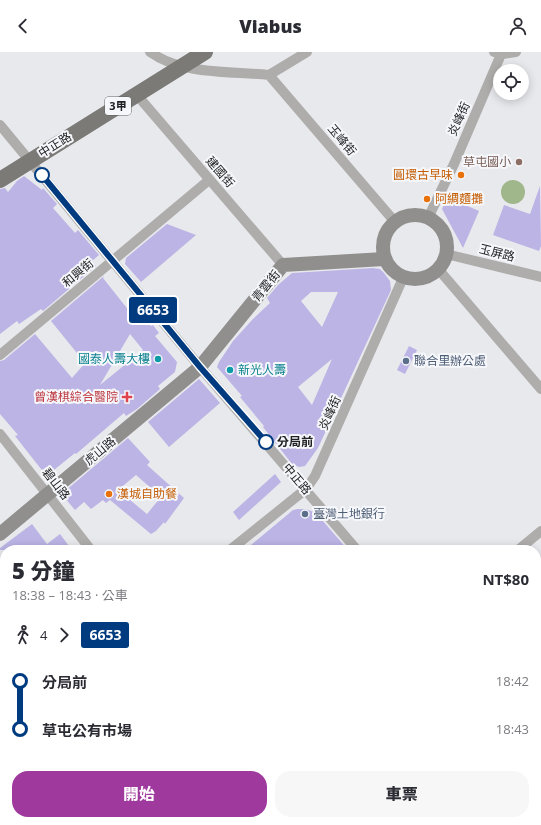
<!DOCTYPE html>
<html lang="zh-TW">
<meta charset="utf-8">
<style>
:root{--surface:#fff;--page:#f7f7f7;--text:#2b2b33;--muted:#7c7c81;--accent:#9f399e}
body{margin:0;font-family:"Open Sans","Noto Sans TC",sans-serif;background:var(--page);color:var(--text);height:100vh;display:flex;flex-direction:column;font-size:15px;white-space:nowrap}
*{box-sizing:border-box;margin:0}
p{font-size:13px;color:var(--muted)}
.icon{flex:none;width:22px;height:22px;fill:none;stroke:currentColor;stroke-width:2;stroke-linecap:round;stroke-linejoin:round}
.map{position:relative;flex:1;overflow:hidden}
.sheet{position:absolute;left:0px;top:493px;width:541px;height:280px;display:flex;flex-direction:column;background:var(--surface);border-radius:16px 16px 0 0;box-shadow:0 2px 10px #0003}
.sheet>*{flex:none}
.badge{padding:0 8px;border-radius:3px;font-size:14px;line-height:26px}
.tools{position:absolute;left:493px;top:12px;display:grid;gap:8px}
.tools a{display:grid;place-items:center;width:36px;height:36px;border-radius:50%;background:var(--surface);box-shadow:0 2px 10px #0003;font-size:20px}
.map>.badge{position:absolute;translate:-50% -50%;box-shadow:0 0 0 2px #fff}
.legs{display:flex;align-items:center;gap:6px;height:44px;padding:0 12px;font-size:13px}
.legs p{margin-inline-start:auto}
.overview{display:flex;align-items:center;justify-content:space-between;height:68px;padding:0 12px}
h1{font-size:22px;font-weight:800;line-height:30px}
.button{display:flex;gap:8px;margin-top:auto;padding:8px 12px}
.button a{flex:1;height:46px;border-radius:16px;background:var(--accent);color:#fff;font-size:16px;font-weight:800;line-height:46px;text-align:center}
.button a+a{background:var(--page);color:var(--text)}
ul{padding:0 12px;list-style:none}
li{display:flex;align-items:center;gap:14px;height:48px;font-size:15px}
li i{display:grid;place-items:center;width:6px;height:100%;margin:0 5px;background:currentColor}
li i::after{content:'';width:10px;height:10px;margin:-5px;border:3px solid;border-radius:50%;background:var(--surface)}
li p{margin-inline-start:auto}
li:first-child i{background:linear-gradient(#0000 50%,currentColor 0)}
li:last-child i{background:linear-gradient(currentColor 50%,#0000 0)}
header{display:flex;justify-content:space-between;align-items:center;height:52px;padding:0 12px;background:var(--surface);font-size:18px;font-weight:800}
.map>svg:first-child{display:block}
.forest{fill:#9fb78a}
.building{fill:#bbb4e5;fill-rule:evenodd}
.lines{fill:none;stroke-linecap:round;stroke-linejoin:round}
.street-tunnel{stroke:#c0c1c5;stroke-width:10;stroke-dasharray:10 5;stroke-linecap:butt}
.street{stroke:#aeadab;stroke-width:10}
.secondary{stroke:#908f8d;stroke-width:14}
.primary{stroke:#7b7a77;stroke-width:16}
.line-1-casing{stroke:#fff;stroke-width:9}
.line-1{stroke:#003b80;stroke-width:6}
.education-dot{fill:#8d6e63;stroke:#f6f7fb;stroke-width:1.5}
.stop-1-dot{fill:#fff;stroke:#003b80;stroke-width:2}
.food-dot{fill:#e8710a;stroke:#f6f7fb;stroke-width:1.5}
.culture-dot{fill:#0f9aa8;stroke:#f6f7fb;stroke-width:1.5}
.service-dot{fill:#5c6f8a;stroke:#f6f7fb;stroke-width:1.5}
.health-dot{fill:#e0444e;stroke:#f6f7fb;stroke-width:1.5}
.labels{text-anchor:middle;stroke-width:4;stroke-linejoin:round;paint-order:stroke}
.shield{fill:#f6f7fb;stroke:#626264;stroke-width:1}
.shield-label{font-size:11px;font-weight:bold;fill:#222224}
.street-label{font-size:12px;fill:#222224;stroke:#f6f7fb}
.education-label{font-size:12px;fill:#785e54;stroke:#f6f7fb;text-anchor:end}
.food-label{font-size:12px;fill:#c56008;stroke:#f6f7fb;text-anchor:start}
.culture-label{font-size:12px;fill:#0d838f;stroke:#f6f7fb;text-anchor:end}
.service-label{font-size:12px;fill:#4e5e75;stroke:#f6f7fb;text-anchor:start}
.health-label{font-size:12px;fill:#be3a42;stroke:#f6f7fb;text-anchor:end}
.stop-label{font-size:12px;font-weight:bold;fill:#222224;stroke:#f6f7fb;text-anchor:start}
</style>
<header><svg class="icon" aria-label="back" viewBox="0 0 24 24"><path d="M15 5l-7 7 7 7"/></svg>Viabus<svg class="icon" aria-label="person" viewBox="0 0 24 24"><circle cx="12" cy="8" r="4"/><path d="M4 21q1-7 8-7t8 7"/></svg></header>
<div class="map">
<svg width="541" height="773" viewBox="0 0 541 773">
<rect width="100%" height="100%" fill="#e8e9ed"/>
<path class="forest" d="M501 140a12 12 0 1 1 24 0a12 12 0 1 1-24 0Z"/>
<path class="building" d="M 24,124 L 42,138 L 43,136 L 57,152 L 53,156 L 75,181 L 78,178 L 99,203 L 92,209 L 96,214 L 43,259 L 41,257 L 19,272 L 17,269 L 0,282 L 0,137 L 5,136 L 8,140 L 17,129 Z
M 540,134 L 541,194 L 539,199 L 493,183 L 504,153 L 530,162 Z
M 447,145 L 479,159 L 463,196 L 442,157 Z
M 167,172 L 196,183 L 141,230 L 125,212 L 126,206 Z
M 373,216 L 380,217 L 384,221 L 390,229 L 391,238 L 318,396 L 305,414 L 299,415 L 292,412 L 263,375 L 264,374 L 240,345 L 242,344 L 217,315 L 219,310 L 233,289 L 253,267 L 270,251 L 267,246 L 278,233 L 292,221 ZM 311,240 L 338,240 L 322,275 L 301,249 ZM 332,307 L 312,353 L 298,335 Z
M 104,224 L 103,226 L 130,260 L 136,255 L 151,274 L 153,273 L 159,281 L 155,284 L 177,310 L 175,320 L 158,334 L 160,337 L 137,357 L 126,364 L 124,361 L 76,402 L 75,401 L 54,418 L 47,419 L 41,417 L 15,384 L 18,383 L 0,362 L 0,309 L 4,308 L 35,282 L 72,326 L 85,311 L 51,269 ZM 130,282 L 143,298 L 100,333 Z
M 409,294 L 417,298 L 405,322 L 397,318 Z
M 199,327 L 220,351 L 169,395 L 148,370 Z
M 128,386 L 150,410 L 147,413 L 184,446 L 165,472 L 164,470 L 156,479 L 151,482 L 110,448 L 106,451 L 103,448 L 91,457 L 84,450 L 75,458 L 64,445 L 65,439 ZM 136,423 L 161,445 L 147,462 L 118,438 Z
M 275,422 L 281,430 L 239,468 L 233,460 Z
M 298,457 L 306,457 L 316,461 L 348,498 L 245,498 L 293,458 Z
M 32,472 L 47,492 L 60,482 L 72,498 L 0,498 L 0,496 Z"/>
<g class="lines">
<path class="street-tunnel" d="M 536,763 L 541,769"/>
<path class="street" d="M 150,0 C 182,23 230,19 269,23 L 395,170
M 494,0 L 502,2 L 516,0
M 269,23 L 307,0
M 137,43 L 283,213
M 0,73 L 200,315 L 357,498
M 428,166 L 454,112 L 502,0
M 446,202 L 541,225
M 439,218 L 541,337
M 0,303 L 209,128
M 0,382 L 91,498
M 230,498 L 306,437 L 315,424 L 403,226
M 518,498 L 541,479
M 536,543 L 541,527
M 536,715 L 541,721
M 0,754 L 5,760
M 11,768 L 15,773
M 158,773 L 165,768"/>
<path class="secondary" d="M383 195a32 32 0 1 1 64 0a32 32 0 1 1-64 0Z
M 0,482 L 200,315 L 283,213 L 384,207"/>
<path class="primary" d="M 0,128 L 205,0"/>
</g>
<g class="lines">
<defs>
<path id="line-1" d="M 42,123 L 200,315 L 266,390"/>
</defs>
<use href="#line-1" class="line-1-casing"/>
<use href="#line-1" class="line-1"/>
</g>
<circle class="education-dot" cx="519" cy="110" r="4"/>
<g class="stop-1-dot">
<circle cx="42" cy="123" r="7"/>
<circle cx="266" cy="390" r="7"/>
</g>
<g class="food-dot">
<circle cx="461" cy="123" r="4"/>
<circle cx="427" cy="147" r="4"/>
<circle cx="109" cy="442" r="4"/>
</g>
<g class="culture-dot">
<circle cx="158" cy="307" r="4"/>
<circle cx="230" cy="318" r="4"/>
</g>
<g class="service-dot">
<circle cx="406" cy="309" r="4"/>
<circle cx="305" cy="462" r="4"/>
</g>
<path class="health-dot" d="M125 339h4v4h4v4h-4v4h-4v-4h-4v-4h4z"/>
<g class="labels">
<rect class="shield" x="105" y="45" width="26" height="18" rx="3"/>
<g class="shield-label">
<text x="118" y="58">3甲</text>
</g>
<g class="street-label">
<text transform="translate(459 67) rotate(-66)" y="4">炎峰街</text>
<text transform="translate(342 88) rotate(50)" y="4">玉峰街</text>
<text transform="translate(55 93) rotate(-32)" y="4">中正路</text>
<text transform="translate(220 120) rotate(49)" y="4">建國街</text>
<text transform="translate(497 201) rotate(14)" y="4">玉屏路</text>
<text transform="translate(78 221) rotate(-40)" y="4">和興街</text>
<text transform="translate(266 234) rotate(-51)" y="4">青雲街</text>
<text transform="translate(330 361) rotate(-66)" y="4">炎峰街</text>
<text transform="translate(100 399) rotate(-40)" y="4">虎山路</text>
<text transform="translate(297 427) rotate(50)" y="4">中正路</text>
<text transform="translate(56 432) rotate(52)" y="4">碧山路</text>
</g>
<g class="education-label">
<text x="511" y="114">草屯國小</text>
</g>
<g class="food-label">
<text x="453" y="127" text-anchor="end">圓環古早味</text>
<text x="435" y="151">阿綢麵攤</text>
<text x="117" y="446">漢城自助餐</text>
</g>
<g class="culture-label">
<text x="150" y="311">國泰人壽大樓</text>
<text x="238" y="322" text-anchor="start">新光人壽</text>
</g>
<g class="service-label">
<text x="414" y="313">聯合里辦公處</text>
<text x="313" y="466">臺灣土地銀行</text>
</g>
<g class="health-label">
<text x="118" y="349">曾漢棋綜合醫院</text>
</g>
<g class="stop-label">
<text x="277" y="394">分局前</text>
</g>
</g>
</svg>
<div class="tools">
<a><svg class="icon" aria-label="locate" viewBox="0 0 24 24"><circle cx="12" cy="12" r="6"/><path d="M12 2v4M12 18v4M2 12h4M18 12h4"/></svg></a>
</div>
<b class="badge" style="left:153px;top:258px;background:#003b80;color:#fff">6653</b>
<section class="sheet">
<div class="overview"><div><h1>5 分鐘</h1><p>18:38 – 18:43 · 公車</p></div><b>NT$80</b></div>
<div class="legs"><svg class="icon" aria-label="walk" viewBox="0 0 24 24"><circle cx="13" cy="4" r="2"/><path d="M13 8l-2 6 4 7M11 14l-3 7M7 12l3-4h3l4 4"/></svg>4<svg class="icon" aria-label="forward" viewBox="0 0 24 24"><path d="M9 5l7 7-7 7"/></svg><b class="badge" style="background:#003b80;color:#fff">6653</b></div>
<ul>
<li><i style="color:#003b80"></i><b>分局前</b><p>18:42</p></li>
<li><i style="color:#003b80"></i><b>草屯公有市場</b><p>18:43</p></li>
</ul>
<div class="button"><a>開始</a><a>車票</a></div>
</section>
</div>
